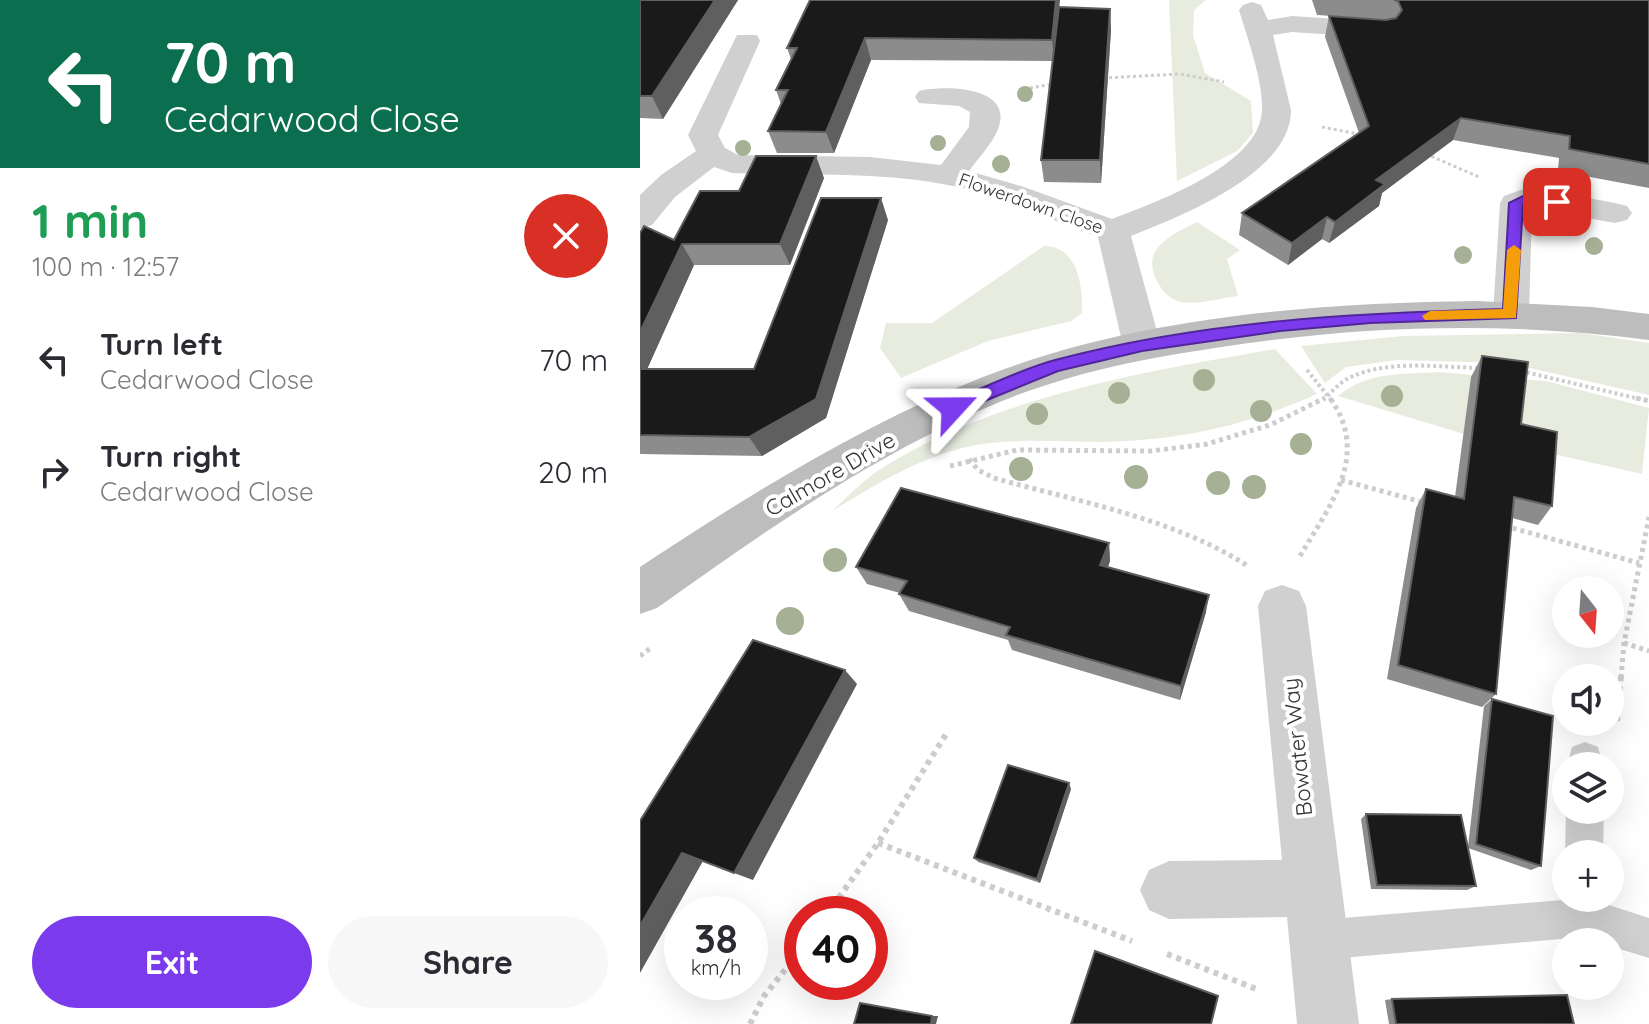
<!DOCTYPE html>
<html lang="en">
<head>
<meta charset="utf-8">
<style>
	:root { --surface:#fff; --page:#f7f7f7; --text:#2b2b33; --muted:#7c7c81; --accent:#7c3aed }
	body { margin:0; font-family:Quicksand,sans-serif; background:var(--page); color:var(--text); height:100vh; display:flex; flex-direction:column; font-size:30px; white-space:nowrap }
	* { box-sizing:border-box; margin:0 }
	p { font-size:26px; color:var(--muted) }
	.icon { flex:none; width:44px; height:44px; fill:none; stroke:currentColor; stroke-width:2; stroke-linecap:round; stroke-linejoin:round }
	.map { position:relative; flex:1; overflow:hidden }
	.panel { display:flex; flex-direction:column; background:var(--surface); width:640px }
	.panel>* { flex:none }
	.hud { background:#0b6e4f; color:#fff; overflow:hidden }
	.needle { width:52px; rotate:163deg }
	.buttons { position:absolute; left:912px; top:576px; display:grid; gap:16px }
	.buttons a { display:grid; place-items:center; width:72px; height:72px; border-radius:50%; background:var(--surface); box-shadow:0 8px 32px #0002; font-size:40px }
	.speed { position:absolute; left:24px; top:896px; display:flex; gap:16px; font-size:40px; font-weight:700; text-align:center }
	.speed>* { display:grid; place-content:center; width:104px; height:104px; border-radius:50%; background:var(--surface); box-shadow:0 8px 32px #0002; line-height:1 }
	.speed small { font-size:20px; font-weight:400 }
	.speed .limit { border:12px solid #d22; background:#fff; color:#111 }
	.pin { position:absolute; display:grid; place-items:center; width:68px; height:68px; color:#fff; margin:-34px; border-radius:16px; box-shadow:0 4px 12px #0006 }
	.me { position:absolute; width:88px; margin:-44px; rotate:66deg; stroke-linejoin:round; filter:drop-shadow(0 0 6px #0008) }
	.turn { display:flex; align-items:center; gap:28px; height:168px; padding:0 32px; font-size:36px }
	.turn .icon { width:104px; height:104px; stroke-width:2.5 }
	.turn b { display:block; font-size:56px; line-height:68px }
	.round { display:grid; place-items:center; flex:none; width:84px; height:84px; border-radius:42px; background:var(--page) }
	.head { display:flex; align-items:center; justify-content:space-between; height:136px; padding:0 32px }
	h1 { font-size:48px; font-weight:700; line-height:60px; color:#1e9e55 }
	.primary-button { display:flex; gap:16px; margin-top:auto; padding:16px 32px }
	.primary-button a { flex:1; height:92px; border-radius:48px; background:var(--accent); color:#fff; font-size:32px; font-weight:700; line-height:92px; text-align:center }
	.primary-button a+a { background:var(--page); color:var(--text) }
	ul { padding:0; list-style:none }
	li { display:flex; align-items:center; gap:24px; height:112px; padding:0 32px }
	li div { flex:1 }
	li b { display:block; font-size:30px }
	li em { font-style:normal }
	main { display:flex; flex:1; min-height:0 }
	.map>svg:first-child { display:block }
	.green { fill:#e7ecdf }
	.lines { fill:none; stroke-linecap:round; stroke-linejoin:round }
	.path-far3 { stroke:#cdcdcd; stroke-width:3; stroke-dasharray:3 3; stroke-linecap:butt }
	.path-far2 { stroke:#cdcdcd; stroke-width:4; stroke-dasharray:3 3; stroke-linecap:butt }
	.path-far1 { stroke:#cdcdcd; stroke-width:5; stroke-dasharray:4 4; stroke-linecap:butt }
	.path { stroke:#cdcdcd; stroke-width:6; stroke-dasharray:5 5; stroke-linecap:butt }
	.lane { fill:#d0d0d0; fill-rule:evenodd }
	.street { fill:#d0d0d0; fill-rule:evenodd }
	.secondary { fill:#bdbdbd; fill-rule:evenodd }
	.tree { fill:#a5b095 }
	.wall { fill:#8c8c8c }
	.shaded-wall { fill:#5f5f5f }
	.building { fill:#1a1a1a; stroke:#5f5f5f; stroke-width:2 }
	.route { fill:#7c3aed; stroke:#51269a; stroke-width:2 }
	.slow { fill:#f59e0b }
	.labels { text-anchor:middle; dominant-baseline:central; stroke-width:8; stroke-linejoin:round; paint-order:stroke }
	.far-street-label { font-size:18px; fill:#333; stroke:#fff }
	.street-label { font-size:22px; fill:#333; stroke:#fff }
</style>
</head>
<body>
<main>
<section class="panel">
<div class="hud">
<div class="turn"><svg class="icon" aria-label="left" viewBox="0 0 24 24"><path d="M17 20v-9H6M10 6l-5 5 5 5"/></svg><div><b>70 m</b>Cedarwood Close</div></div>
</div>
<div class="head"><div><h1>1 min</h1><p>100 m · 12:57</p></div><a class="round" style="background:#d93025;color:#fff"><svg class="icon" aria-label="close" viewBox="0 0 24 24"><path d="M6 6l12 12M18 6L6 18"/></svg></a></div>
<ul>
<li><svg class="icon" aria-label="left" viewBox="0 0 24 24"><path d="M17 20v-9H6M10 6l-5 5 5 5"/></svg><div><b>Turn left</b><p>Cedarwood Close</p></div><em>70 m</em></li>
<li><svg class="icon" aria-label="right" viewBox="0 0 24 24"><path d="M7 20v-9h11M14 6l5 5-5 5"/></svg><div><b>Turn right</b><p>Cedarwood Close</p></div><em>20 m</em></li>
</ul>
<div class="primary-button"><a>Exit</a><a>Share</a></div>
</section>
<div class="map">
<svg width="1009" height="1024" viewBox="0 0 1009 1024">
	<rect width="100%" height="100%" fill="#fff"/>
	<g class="green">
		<path d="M529,0H566L554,10L553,35L565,73L611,101L613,133L597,151L537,181Z"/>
		<path d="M557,222L600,250L587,259L598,296C581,298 558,305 541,302C523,299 505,269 515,252C523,238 543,229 557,222Z"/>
		<path d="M404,246C438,246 443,286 442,313L431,321L348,341L261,378L240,348L246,323H292Z"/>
		<path d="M941,333L1009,343V395L867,363L757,360L706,367L685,383L661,346L763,336Z"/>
		<path d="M635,349L677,394C605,426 542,440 464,442C413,442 361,436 312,451C268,464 231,488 192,511C205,499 219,485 233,474C346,398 503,372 635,349Z"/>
		<path d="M798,372L906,381L1009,408L1002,474L824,434L698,396C727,371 762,375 798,372Z"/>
	</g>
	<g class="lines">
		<g class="path-far3">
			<path d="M463,78L540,74L584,82"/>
			<path d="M384,89L414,84"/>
			<path d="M682,127L723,135"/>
			<path d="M786,154L839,177"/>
		</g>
		<g class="path-far2">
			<path d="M667,370L691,400"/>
			<path d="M881,371L1004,400"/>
			<path d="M683,400C691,393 698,384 707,379C745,359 798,367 839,368"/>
		</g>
		<g class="path-far1">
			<path d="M996,398L1009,401"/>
			<path d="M329,459L338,470L354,478C439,502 533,518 608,566"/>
			<path d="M310,466L377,450L511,451L567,444L630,425L685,398"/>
			<path d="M701,480L782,502"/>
			<path d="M865,526L999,563"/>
			<path d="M660,556C690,505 731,455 690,398"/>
			<path d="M984,643L1009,651"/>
			<path d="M0,656L12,647"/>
			<path d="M981,678L984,643L1009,517"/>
		</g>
		<g class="path">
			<path d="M977,721L981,676"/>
			<path d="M238,843L492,941"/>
			<path d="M187,914L238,843L308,731"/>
			<path d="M527,954L619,990"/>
			<path d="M110,1024L124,996L162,949"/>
		</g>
		<g class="lane">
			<path d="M945,742L958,747L963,766H927L932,747Z"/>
			<path d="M926,810H964L963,854H926V857L925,854Z"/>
			<path d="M947,898L1009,918V958L970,946V942L944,937L678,960L664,954L658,940L664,926L678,920Z"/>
		</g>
		<g class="street">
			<path d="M612,2L621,5L628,20L652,16L741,22L750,24L754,30L750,36L741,38L652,32L633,35L651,110C651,174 541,216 491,236L521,346L515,356L502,360L489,356L483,346L458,237C410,220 363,196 313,186C240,171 166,176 92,173L74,167L35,197L12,225L0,229V195L21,175L56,151L48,135L94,41L97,35H117L120,41L78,135L85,148L98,155L230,157L301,165L329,127L330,112L319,106L279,103L275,97L279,91C304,85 375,86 358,129C353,143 338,158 329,171L384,187L472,219C514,203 611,168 621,118C627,91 607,37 599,10L603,5Z"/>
			<path d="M889,187L975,203L987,206L992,213L987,220L975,223L892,208L889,314L884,323L871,327L858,323L853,314L860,203L864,196Z"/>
			<path d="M642,585L659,591L666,606L719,1024H657L647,917L529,919L509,910L500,890L509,870L529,861L642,860L618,606L625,591Z"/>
		</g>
		<path class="secondary" d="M837,301L952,307L1009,314V340C864,321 720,325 575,348C506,358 441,371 375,396C246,446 129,528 17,608L0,614V567C109,495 221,425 343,377C496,317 674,303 837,301Z"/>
	</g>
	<g class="tree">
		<circle cx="385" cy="94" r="8"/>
		<circle cx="298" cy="143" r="8"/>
		<circle cx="103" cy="148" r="8"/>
		<circle cx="361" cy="164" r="9"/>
		<circle cx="954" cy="246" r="9"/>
		<circle cx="823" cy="255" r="9"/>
		<circle cx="564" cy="380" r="11"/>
		<circle cx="479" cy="393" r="11"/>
		<circle cx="752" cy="396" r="11"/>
		<circle cx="621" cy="411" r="11"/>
		<circle cx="397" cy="414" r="11"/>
		<circle cx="661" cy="444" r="11"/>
		<circle cx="381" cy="469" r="12"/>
		<circle cx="496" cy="477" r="12"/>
		<circle cx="578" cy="483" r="12"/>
		<circle cx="614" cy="487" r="12"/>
		<circle cx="195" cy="560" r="12"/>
		<circle cx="150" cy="621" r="14"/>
	</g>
	<g class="wall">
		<path d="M0,0H98L23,119L0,118Z"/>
		<path d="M672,0H1009V188L918,171L919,158L813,140L742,193L739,206L689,243L682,239L648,265L599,235L602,213L719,133L685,37L689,16L743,19L677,15Z"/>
		<path d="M420,7L470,9L471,30L461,183L404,182L401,160L413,61L231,60L194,153H137L128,131L141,104L136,90L151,59L147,48Z"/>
		<path d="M184,178L150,265H54L7,369H114L248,220L186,418L122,456L0,454V233L34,240Z"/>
		<path d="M842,356L881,424L912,506L898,525L872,518L856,694L842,707L747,679L776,508L786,489L815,497L831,377Z"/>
		<path d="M469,543L470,561L468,567L566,612L540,700L372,650L368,640L269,611L259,594L260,593L227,584L216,567Z"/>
		<path d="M852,699L901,866L891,870L828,848L836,886L827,890L731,889L721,819L726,814L828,847L844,706Z"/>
		<path d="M431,789L400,883L338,862L334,858Z"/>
		<path d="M752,999L934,1024H749L745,1000Z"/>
	</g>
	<g class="shaded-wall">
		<path d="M75,0H98L23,119L12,96Z"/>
		<path d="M416,0H420L414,61L412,40Z"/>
		<path d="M470,9L471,30L461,183L460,160Z"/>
		<path d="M225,38L231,60L194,153L186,132Z"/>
		<path d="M821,118L813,140L742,193L739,206L689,243L695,222L736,180Z"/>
		<path d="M176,156L184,178L150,265L140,244Z"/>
		<path d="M241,198L248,220L186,418L122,456L109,437Z"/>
		<path d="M687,217L682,239L648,265L652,243Z"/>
		<path d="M42,244L54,265L0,385V332Z"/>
		<path d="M469,543L470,561L462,582L460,565Z"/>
		<path d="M569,595L566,612L540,700L541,686Z"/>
		<path d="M205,670L217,684L113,880L94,873Z"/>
		<path d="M429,783L431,789L400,883L397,879Z"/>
		<path d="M42,853L63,861L0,973V926Z"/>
		<path d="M292,1016H298L296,1024H291Z"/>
	</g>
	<g class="building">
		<path d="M0,0H75L12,96H0Z"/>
		<path d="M170,0H416L412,40L225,38L186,132L128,131L148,90H136L157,48H147Z"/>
		<path d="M754,0H1009V164L929,149L930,136L821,118L736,180L745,184L695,222L687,217L652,243L602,213L729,126L689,16L746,20L756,18L762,10L758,1Z"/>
		<path d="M419,7L470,9L460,160H401Z"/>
		<path d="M116,156H176L140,244H42L0,332V233L4,226L34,240L60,191H99Z"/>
		<path d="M181,198H241L176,399L109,437L0,435V369H114Z"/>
		<path d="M842,356L888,362L881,424L917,432L912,506L874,497L856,694L758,665L786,489L824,499Z"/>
		<path d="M261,488L469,543L460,565L569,595L541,686L366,635L370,627L259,594L267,581L216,567Z"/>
		<path d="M113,640L205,670L94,873L42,853L0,926V821Z"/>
		<path d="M852,699L913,716L901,866L836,844Z"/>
		<path d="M368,765L429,783L397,879L334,858Z"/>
		<path d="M726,814L821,815L836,886L737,885Z"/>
		<path d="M455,951L578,996L571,1024H431Z"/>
		<path d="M927,995L934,1024H756L752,999Z"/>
		<path d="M220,1003L292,1016L291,1024H214Z"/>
	</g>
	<path class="route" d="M889,193L924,202L917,206L890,201L883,205L876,318L730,323L640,331L502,351L418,371L313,414L305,408L307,403C342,389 378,370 415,360C562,321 712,313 863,309L869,203Z"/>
	<path class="slow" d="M874,245L881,250L876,318L785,320L782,316L790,311L863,309L867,250Z"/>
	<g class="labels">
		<g class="far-street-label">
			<text transform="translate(391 203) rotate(19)">Flowerdown Close</text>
		</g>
		<g class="street-label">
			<text transform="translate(190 474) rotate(-30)">Calmore Drive</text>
			<text transform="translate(657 747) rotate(-96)">Bowater Way</text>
		</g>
	</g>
</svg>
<div class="buttons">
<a><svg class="needle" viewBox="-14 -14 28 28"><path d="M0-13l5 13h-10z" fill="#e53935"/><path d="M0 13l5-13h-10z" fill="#7c7c81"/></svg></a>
<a><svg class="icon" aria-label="sound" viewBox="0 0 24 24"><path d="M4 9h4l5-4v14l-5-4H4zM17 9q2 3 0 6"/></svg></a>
<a><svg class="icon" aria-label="layers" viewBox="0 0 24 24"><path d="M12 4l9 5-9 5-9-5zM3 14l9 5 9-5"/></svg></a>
<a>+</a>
<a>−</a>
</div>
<div class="speed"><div>38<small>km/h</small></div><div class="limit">40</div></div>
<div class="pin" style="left:917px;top:202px;background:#d93025"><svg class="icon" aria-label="arrive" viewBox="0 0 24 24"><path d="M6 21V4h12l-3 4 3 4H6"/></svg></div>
<svg class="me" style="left:313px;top:408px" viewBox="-20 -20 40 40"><path d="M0-17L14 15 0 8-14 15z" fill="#7c3aed" stroke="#fff" stroke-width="4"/></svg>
</div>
</main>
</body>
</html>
